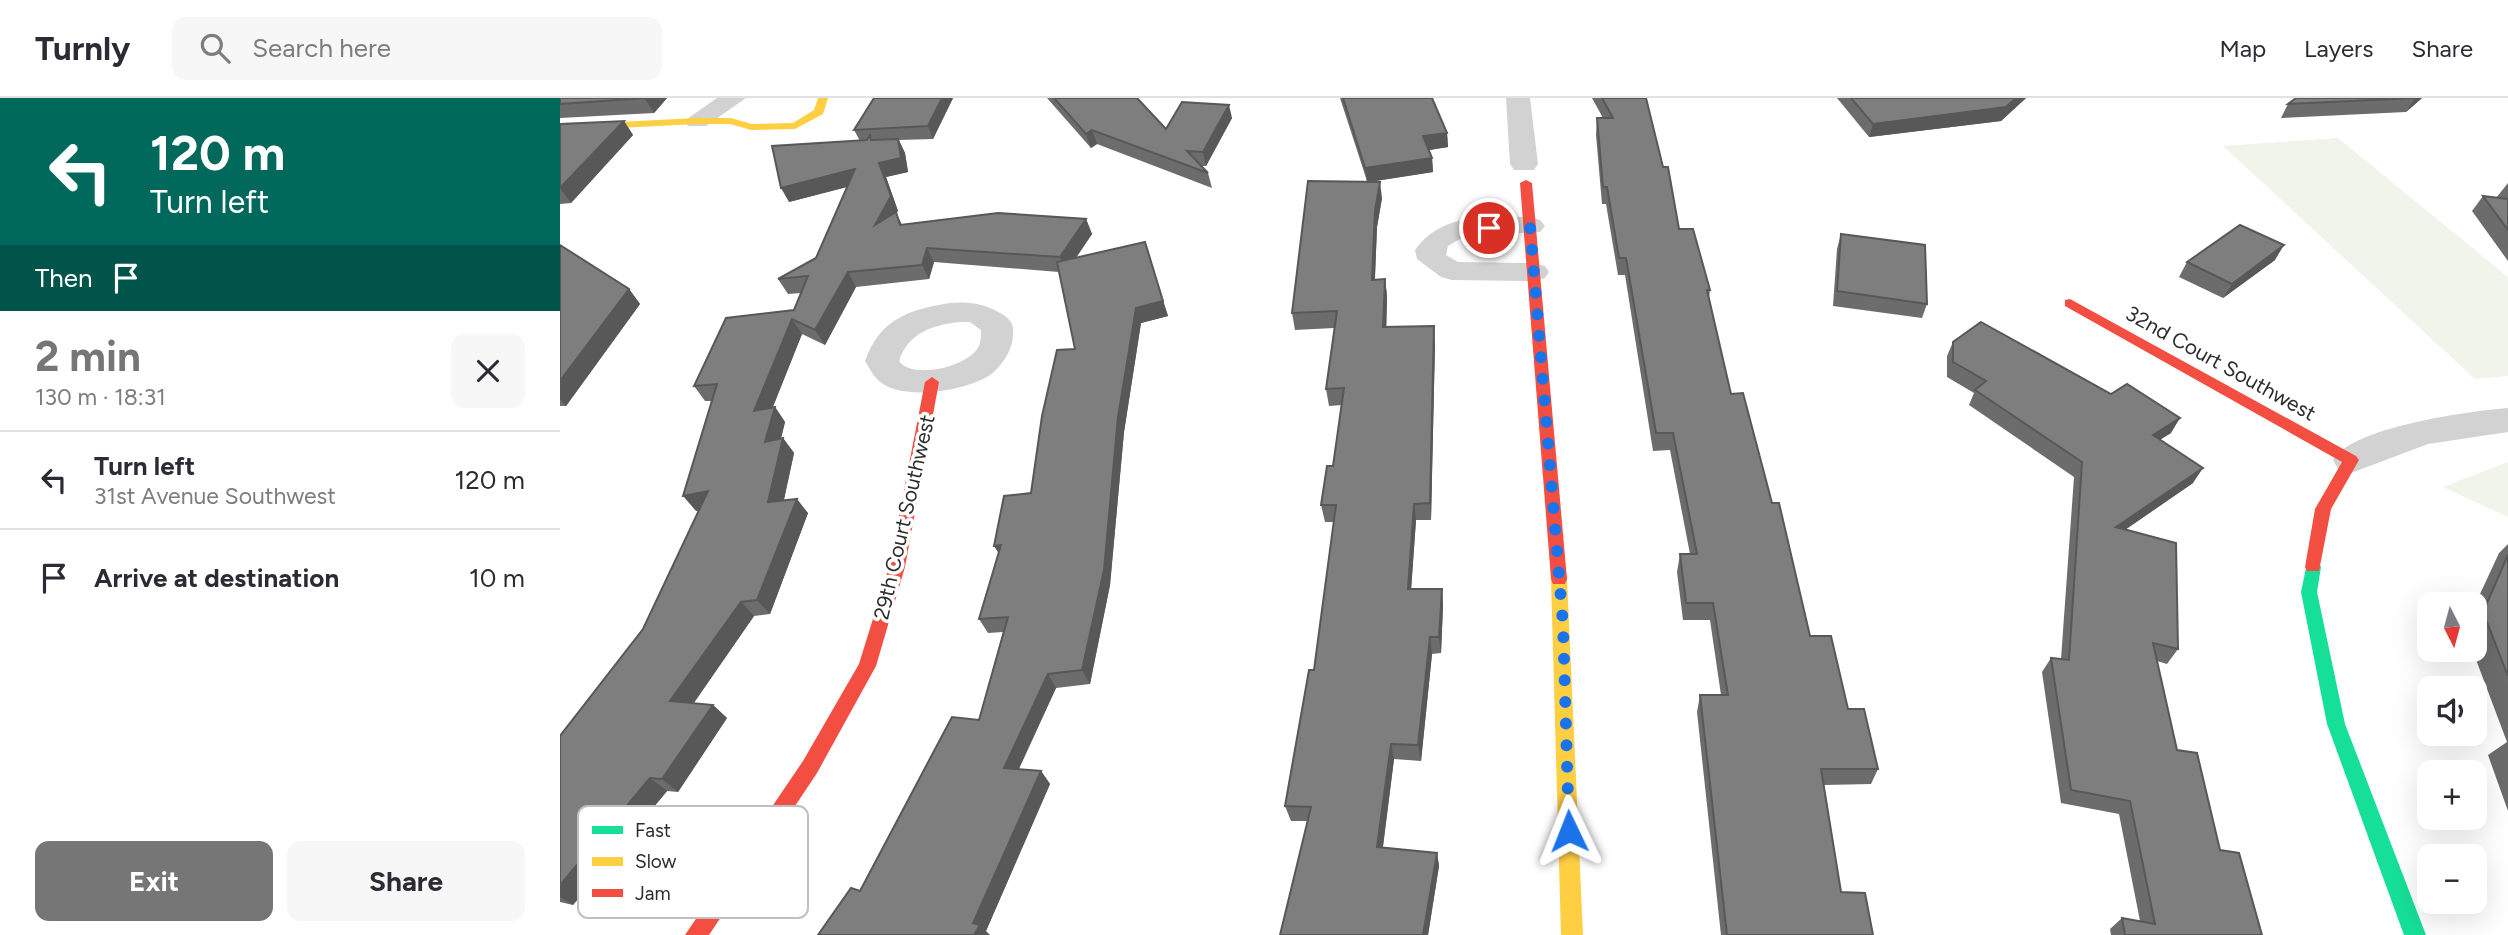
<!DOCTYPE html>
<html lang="en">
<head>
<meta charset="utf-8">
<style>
	:root { --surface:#fff; --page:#f7f7f7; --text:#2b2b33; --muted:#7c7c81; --line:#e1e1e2; --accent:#767676 }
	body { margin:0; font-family:Figtree,sans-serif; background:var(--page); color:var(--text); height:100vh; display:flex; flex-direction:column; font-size:26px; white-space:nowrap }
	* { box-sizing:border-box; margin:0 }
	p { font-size:23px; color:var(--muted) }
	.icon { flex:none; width:38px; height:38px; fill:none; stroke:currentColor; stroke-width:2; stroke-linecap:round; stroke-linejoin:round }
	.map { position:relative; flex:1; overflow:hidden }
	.sheet { display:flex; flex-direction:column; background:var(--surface); width:560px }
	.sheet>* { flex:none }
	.hud { background:#00695c; color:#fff; overflow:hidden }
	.needle { width:46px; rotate:174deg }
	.controls { position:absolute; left:1857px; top:494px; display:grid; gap:14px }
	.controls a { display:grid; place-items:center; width:70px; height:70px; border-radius:14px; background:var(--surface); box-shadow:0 7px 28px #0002; font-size:35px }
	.pin { position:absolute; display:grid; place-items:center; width:60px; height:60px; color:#fff; margin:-30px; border:4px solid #fff; border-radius:50%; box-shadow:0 2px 7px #0007 }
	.me { position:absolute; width:77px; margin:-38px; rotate:358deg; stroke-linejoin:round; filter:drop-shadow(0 0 5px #0008) }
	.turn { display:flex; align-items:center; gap:24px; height:147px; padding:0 35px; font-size:32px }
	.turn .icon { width:91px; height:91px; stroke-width:2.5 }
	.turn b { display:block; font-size:49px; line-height:60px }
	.then { display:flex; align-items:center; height:66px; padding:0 35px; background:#0003; gap:14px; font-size:26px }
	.round { display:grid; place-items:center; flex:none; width:74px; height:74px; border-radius:14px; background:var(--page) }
	.summary { display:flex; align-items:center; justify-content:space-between; height:119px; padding:0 35px }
	h1 { font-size:42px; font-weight:700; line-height:52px; color:var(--accent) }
	.primary-button { display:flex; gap:14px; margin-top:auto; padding:14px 35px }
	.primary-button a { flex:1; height:80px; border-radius:14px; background:var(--accent); color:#fff; font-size:28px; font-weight:700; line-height:80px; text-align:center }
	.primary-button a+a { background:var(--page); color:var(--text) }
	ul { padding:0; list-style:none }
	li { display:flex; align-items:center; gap:21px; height:98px; padding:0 35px; border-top:2px solid var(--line) }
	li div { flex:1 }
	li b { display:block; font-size:26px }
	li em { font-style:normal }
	header { display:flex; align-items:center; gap:42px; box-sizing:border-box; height:98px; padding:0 35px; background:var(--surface); border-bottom:2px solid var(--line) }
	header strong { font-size:33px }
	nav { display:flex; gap:38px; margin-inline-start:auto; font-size:24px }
	.search { width:490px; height:63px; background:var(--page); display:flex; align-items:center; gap:18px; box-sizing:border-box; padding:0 24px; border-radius:14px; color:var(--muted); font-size:26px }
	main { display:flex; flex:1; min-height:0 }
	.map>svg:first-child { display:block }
	.green { fill:#f0f4eb }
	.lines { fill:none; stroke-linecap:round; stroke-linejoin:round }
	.street { fill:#d2d2d2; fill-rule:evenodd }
	.fast { fill:#16e098; fill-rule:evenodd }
	.slow { fill:#ffcf43; fill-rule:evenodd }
	.jam { fill:#f24e42; fill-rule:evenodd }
	.wall { fill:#6c6c6c }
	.shaded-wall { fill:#585858 }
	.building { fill:#7e7e7e; stroke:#585858; stroke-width:2 }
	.route { stroke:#1a73e8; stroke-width:12; stroke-dasharray:0 21.6 }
	.labels { text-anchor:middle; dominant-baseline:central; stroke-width:7; stroke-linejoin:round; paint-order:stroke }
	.street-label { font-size:21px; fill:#2d2d2d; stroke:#fff }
	.key { fill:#fff; stroke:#c0c0c0; stroke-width:2 }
	.key-label { font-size:19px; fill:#2d2d2d }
</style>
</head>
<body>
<header>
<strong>Turnly</strong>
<div class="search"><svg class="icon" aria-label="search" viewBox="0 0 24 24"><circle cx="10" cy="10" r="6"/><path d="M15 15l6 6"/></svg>Search here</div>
<nav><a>Map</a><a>Layers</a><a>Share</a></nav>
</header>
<main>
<section class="sheet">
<div class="hud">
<div class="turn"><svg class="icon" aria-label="left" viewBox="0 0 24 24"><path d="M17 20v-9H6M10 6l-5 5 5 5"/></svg><div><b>120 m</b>Turn left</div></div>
<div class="then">Then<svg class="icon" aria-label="arrive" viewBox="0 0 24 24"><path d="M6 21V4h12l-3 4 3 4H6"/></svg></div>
</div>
<div class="summary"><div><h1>2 min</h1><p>130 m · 18:31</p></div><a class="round"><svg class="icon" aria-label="close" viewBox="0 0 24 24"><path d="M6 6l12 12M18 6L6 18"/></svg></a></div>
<ul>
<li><svg class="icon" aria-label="left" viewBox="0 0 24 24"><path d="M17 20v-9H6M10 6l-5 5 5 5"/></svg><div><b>Turn left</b><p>31st Avenue Southwest</p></div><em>120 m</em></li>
<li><svg class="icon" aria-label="arrive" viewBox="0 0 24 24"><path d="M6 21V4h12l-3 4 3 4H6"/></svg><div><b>Arrive at destination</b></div><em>10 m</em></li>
</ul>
<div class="primary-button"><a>Exit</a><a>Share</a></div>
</section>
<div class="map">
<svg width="1948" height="837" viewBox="0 0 1948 837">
	<rect width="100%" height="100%" fill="#fff"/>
	<g class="green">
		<path d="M1778,40L1948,179V278L1915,281L1663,48Z"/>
		<path d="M1948,364V419L1883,389Z"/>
	</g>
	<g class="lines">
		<g class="street">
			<path d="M157,0H186L146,28H128L124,23Z"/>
			<path d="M946,0H970L978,66L974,72H954L950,66Z"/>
			<path d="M970,119L980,122L985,128L980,134L914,137L898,142L888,148L886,157L898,164L974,165L985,168L989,174L985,180L974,183L892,182L881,179L857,161L855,152C882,114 928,119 970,119Z"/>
			<path d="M390,205C410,203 425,206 442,216C451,222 454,226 453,237C452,252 445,263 434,274C412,293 338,305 317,281C312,276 309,269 305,263C320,221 348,212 390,205ZM400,224H410L421,232C421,237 421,244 419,248C409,269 352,282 339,263C348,235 372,227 400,224Z"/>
			<path d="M1948,310V334L1868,346L1791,375L1778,371L1773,362C1792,329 1910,313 1948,310Z"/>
		</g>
		<path class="fast" d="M1753,463L1759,465L1761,469L1757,494L1785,626L1866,837H1844L1767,626L1741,494L1747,465Z"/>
		<g class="slow">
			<path d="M258,0H268L263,16L235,31L191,32L170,26H137L0,33V27L137,20H171L192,26L233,25L254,12Z"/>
			<path d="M999,475L1005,476L1007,481L1023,837H1001L991,481L993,476Z"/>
		</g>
		<g class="jam">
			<path d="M966,82L972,85L1007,481L1005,486H993L991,481L960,85Z"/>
			<path d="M1510,201L1796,358L1799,362L1771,411L1759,473H1747L1745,469L1755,411L1782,364L1505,208V202Z"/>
			<path d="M372,279L379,284L345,469L316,568L257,675L149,837H125L243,663L299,566L329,469L365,284Z"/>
		</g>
	</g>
	<g class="wall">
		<path d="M0,0H107L94,15L0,20Z"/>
		<path d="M393,0L373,41L339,42L345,55L348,74L326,79L338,113L336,115L342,127L526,121L532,136L516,160L585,144L608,218L581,225L564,334L550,487L530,586L496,590L459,671L481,673L490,686L426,833L300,793L419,622L443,534L428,535L419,521L471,395L515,251L499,174L374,164L369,181L296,189L265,247L242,236L213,309H215L225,324L221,341L223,340L234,355L224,402L248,415L210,516L194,518L134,605L153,607L167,620L118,694L107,693L13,807L0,804V638L83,531L139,412L136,413L151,303H145L134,288L234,212L241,195L228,196L218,181L256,160L287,89L229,104L300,43L294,32Z"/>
		<path d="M487,0H577L606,31L672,20L646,68H641L648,75L652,90L537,46L531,50Z"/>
		<path d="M780,0H872L887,35L888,49L868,52L872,60L873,74L810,84L822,100L817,129L815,182L825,181L827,198L826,229L875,245L871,422H856L851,491H882L883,508L881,555L872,556L861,663L834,661L823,749L877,755L879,768L868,837H720L748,723H731L725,708L754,572L774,424H765L761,407L773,368L782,307L769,308L766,291L774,230L735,232L732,215L807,83Z"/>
		<path d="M1032,0H1086L1119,131L1150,192L1149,199L1171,296L1212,405L1250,538L1318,671L1311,686L1264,687L1281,794L1313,837H1161L1137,614L1140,597H1161L1150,522H1123L1117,474L1120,456H1130L1110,352L1093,353L1065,177H1058L1046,106H1042L1036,37L1037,20H1043Z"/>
		<path d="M1277,0H1466L1441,23L1309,39Z"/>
		<path d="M1862,0L1846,14L1721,20L1728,6Z"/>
		<path d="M64,23L73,37L11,105L0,106V26Z"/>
		<path d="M1948,85V163L1912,113L1923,98L1936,100Z"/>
		<path d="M1281,136L1367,206L1362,220L1273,208L1277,151Z"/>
		<path d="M0,147L69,191L80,206L6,308H0Z"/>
		<path d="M1715,162L1663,200L1619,179L1627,164Z"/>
		<path d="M1393,244L1611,335L1600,341L1633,385L1565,432L1618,551L1607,566L1597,563L1617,652L1660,752L1702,837H1551L1550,831L1562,820L1580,823L1559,716L1501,705L1482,574L1491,560L1501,561L1514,379L1409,307L1414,295L1387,279V258Z"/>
		<path d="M1948,446V713L1928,657L1947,644L1912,551H1914V509L1939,455Z"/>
	</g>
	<g class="shaded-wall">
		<path d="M86,0H107L94,15L85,1Z"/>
		<path d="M382,0H393L373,41L368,28Z"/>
		<path d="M1456,0H1466L1441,23L1309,39L1313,26Z"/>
		<path d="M1855,0H1862L1846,14Z"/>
		<path d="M669,7L672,20L646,68L643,54Z"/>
		<path d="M64,23L73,37L11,105L0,90Z"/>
		<path d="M532,32L537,46L531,50L526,36Z"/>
		<path d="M887,35L888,49L864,53L863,38Z"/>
		<path d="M338,41L345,55L348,74L326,79L338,113L336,115L343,129L315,127L319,65Z"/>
		<path d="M872,60L873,74L807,84L805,70Z"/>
		<path d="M295,71L302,85L229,104L221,90Z"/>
		<path d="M820,84L822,100L817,129L814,198L812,182L815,112Z"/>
		<path d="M526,121L532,136L506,174L500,159Z"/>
		<path d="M1724,147L1715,162L1663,200L1672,186Z"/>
		<path d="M367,150L374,164L369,181L362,167Z"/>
		<path d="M288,174L296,189L265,247L255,232Z"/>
		<path d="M825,181L827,198L826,246L823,229Z"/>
		<path d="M69,191L80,206L6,308L0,301V283Z"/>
		<path d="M603,203L608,218L581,225L564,334L550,487L530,586L522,572L558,319L576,210Z"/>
		<path d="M232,221L242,236L205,328L194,313Z"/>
		<path d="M874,228L875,245L871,422L870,405Z"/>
		<path d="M215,309L225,324L216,359L205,344Z"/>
		<path d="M1620,320L1611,335L1584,352L1593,337Z"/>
		<path d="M223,340L234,355L220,419L208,404Z"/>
		<path d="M1643,370L1633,385L1547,444L1556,429Z"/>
		<path d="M148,393L161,408L136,413L123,398Z"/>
		<path d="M237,401L248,415L210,516L197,502Z"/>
		<path d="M854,406L856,422L850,508L848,491Z"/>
		<path d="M441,447L443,462L434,448Z"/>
		<path d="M882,491L883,508L881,555L879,539Z"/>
		<path d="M181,504L194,518L125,617L110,603Z"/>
		<path d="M870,539L872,556L861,663L858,647Z"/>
		<path d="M488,576L496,590L453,683L444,670Z"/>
		<path d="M153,607L167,620L118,694L102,681Z"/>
		<path d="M831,646L834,661L821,763L817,749Z"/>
		<path d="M481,673L490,686L426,833L430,837H414L413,825Z"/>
		<path d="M90,680L107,693L13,807L0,799V787Z"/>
		<path d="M877,755L879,768L868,837H863Z"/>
	</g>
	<g class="building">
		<path d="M0,0H86L0,6Z"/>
		<path d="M314,0H382L368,28L294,32Z"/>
		<path d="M494,0H577L606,31L622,4L669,7L643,54L627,53L648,75L532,32L526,36Z"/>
		<path d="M783,0H872L887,35L863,38L872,60L805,70Z"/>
		<path d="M1042,0H1086L1103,69H1108L1119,131H1133L1150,192H1147L1171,296L1183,295L1212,405H1219L1250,538H1271L1288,611H1304L1318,671H1261L1281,794L1305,795L1313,837H1167L1140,597H1168L1153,505H1126L1120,456H1137L1113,335H1096L1066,160H1059L1047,89H1043L1037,20H1053Z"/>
		<path d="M1291,0H1456L1446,9L1313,26Z"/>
		<path d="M1736,0H1855L1728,6Z"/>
		<path d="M64,23L0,90V26Z"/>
		<path d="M310,37L311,42L338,41L341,60L319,65L331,98L315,127L336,114L340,127L438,115L526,121L500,159L367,150L362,167L288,174L255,232L232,221L194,313L215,309L205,344L223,340L208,404L237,401L197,502L181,504L110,603L153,607L102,681L90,680L0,787V638L83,531L148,393L123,398L157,286L134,288L166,220L234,212L248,178L218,181L256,160L295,71L221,90L212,48L307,42Z"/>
		<path d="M748,83L820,84L815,112L812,182L825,181L823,229L874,228L870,405L854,406L848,491H882L879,539H870L858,647L831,646L817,749L877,755L863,837H720L751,709L725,708L749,572H754L776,407H761L767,368H773L784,290L766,291L777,213L732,215Z"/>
		<path d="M1923,98L1948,101V132Z"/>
		<path d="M1680,127L1724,147L1672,186L1627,164Z"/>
		<path d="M1281,136L1365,147L1367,206L1277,193Z"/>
		<path d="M585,144L603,203L576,210L558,319L544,472L522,572L488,576L444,670L481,673L413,825L420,827L414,837H258L291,790L300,793L392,619L419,622L448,519L419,521L441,447L434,448L444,398L471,395L482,318L497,252L515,251L497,164Z"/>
		<path d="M0,147L69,191L0,283Z"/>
		<path d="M1421,224L1551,296L1567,286L1620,320L1593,337L1643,370L1556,429L1616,445L1618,551L1593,545L1617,652L1637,655L1660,752L1679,755L1702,837H1565L1562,820L1595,826L1570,703L1511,692L1491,560L1509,562L1522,364L1415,292L1426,283L1393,264V244Z"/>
		<path d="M1948,457V578L1923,514Z"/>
	</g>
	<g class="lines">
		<path class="route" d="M929,130L970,128L1003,526L1009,733"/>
	</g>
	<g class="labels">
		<g class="street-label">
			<text transform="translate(1661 265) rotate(29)">32nd Court Southwest</text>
			<text transform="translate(344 419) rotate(-77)">29th Court Southwest</text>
		</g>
	</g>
	<rect x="18" y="708" width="230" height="112" rx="10" class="key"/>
	<rect x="32" y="728" width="31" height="8" fill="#16e098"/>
	<rect x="32" y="759" width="31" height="9" fill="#ffcf43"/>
	<rect x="32" y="791" width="31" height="8" fill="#f24e42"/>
	<g class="key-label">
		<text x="75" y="739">Fast</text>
		<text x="75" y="770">Slow</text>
		<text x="75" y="802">Jam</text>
	</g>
</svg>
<div class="controls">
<a><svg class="needle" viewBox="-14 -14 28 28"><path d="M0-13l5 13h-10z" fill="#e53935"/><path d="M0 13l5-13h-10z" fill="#7c7c81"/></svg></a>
<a><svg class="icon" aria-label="sound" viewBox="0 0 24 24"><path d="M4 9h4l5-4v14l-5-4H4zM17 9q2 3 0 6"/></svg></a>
<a>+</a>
<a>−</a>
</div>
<div class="pin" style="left:929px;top:130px;background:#d93025"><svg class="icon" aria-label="arrive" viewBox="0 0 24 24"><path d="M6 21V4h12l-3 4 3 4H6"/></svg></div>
<svg class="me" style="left:1009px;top:733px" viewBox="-20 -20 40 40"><path d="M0-17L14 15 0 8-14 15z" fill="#1a73e8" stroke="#fff" stroke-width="4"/></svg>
</div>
</main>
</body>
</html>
